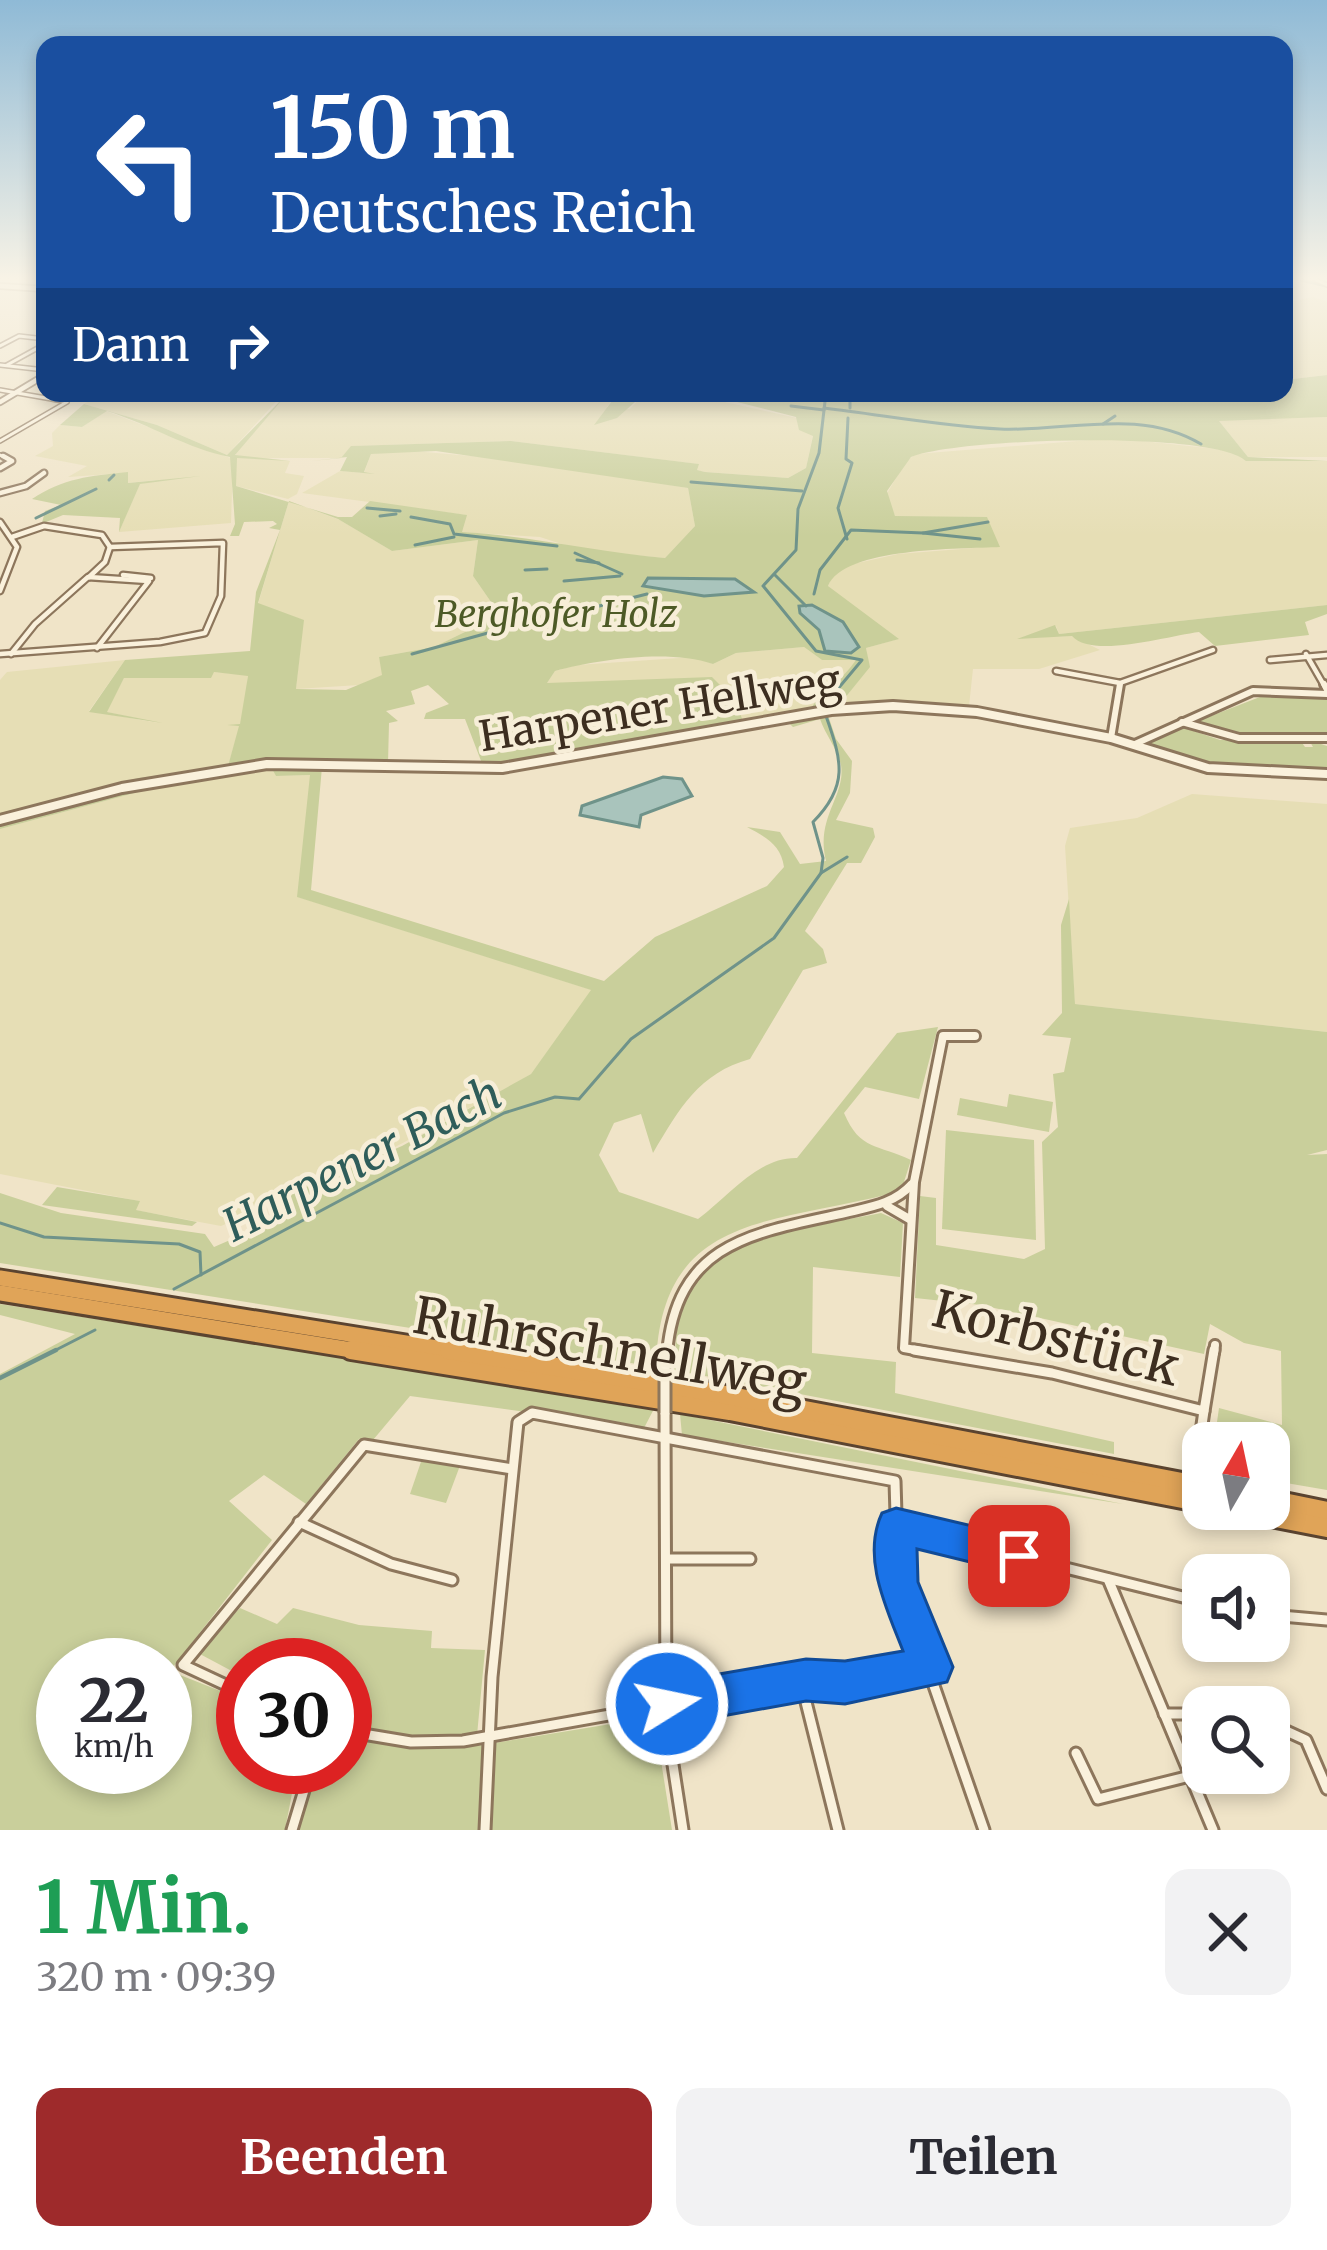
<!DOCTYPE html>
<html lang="de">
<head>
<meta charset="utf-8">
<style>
	:root { --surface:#fff; --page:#f2f2f3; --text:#2b2b33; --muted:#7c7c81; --accent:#9e2a2b }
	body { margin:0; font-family:Merriweather,serif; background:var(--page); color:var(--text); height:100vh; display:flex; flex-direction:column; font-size:45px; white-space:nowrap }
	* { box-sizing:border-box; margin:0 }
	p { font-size:39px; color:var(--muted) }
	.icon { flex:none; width:66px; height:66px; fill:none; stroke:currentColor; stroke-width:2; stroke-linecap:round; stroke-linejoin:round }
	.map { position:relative; height:1830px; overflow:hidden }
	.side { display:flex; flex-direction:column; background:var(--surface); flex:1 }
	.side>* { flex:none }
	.banner { position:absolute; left:36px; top:36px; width:1257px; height:366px; border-radius:24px; box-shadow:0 6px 18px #0003; background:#1a4fa0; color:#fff; overflow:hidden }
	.needle { width:78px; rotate:9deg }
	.fabs { position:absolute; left:1182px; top:1422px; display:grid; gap:24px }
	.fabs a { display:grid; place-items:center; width:108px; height:108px; border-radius:24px; background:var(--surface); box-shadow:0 6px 18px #0003; font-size:60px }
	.speed { position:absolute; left:36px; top:1638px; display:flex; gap:24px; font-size:60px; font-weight:700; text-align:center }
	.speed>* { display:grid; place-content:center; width:156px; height:156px; border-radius:50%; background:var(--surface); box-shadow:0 6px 18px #0003; line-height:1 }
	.speed small { font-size:30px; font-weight:400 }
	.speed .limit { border:18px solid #d22; background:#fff; color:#111 }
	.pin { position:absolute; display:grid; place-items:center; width:102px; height:102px; color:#fff; margin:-51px; border-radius:24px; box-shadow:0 6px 18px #0006 }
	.me { position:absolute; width:132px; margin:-66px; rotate:80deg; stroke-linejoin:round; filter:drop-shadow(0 0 9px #0008) }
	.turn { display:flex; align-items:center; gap:42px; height:252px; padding:0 36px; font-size:54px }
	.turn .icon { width:156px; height:156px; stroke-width:2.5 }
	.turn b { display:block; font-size:84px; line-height:102px }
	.then { display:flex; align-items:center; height:114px; padding:0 36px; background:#0003; gap:24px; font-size:45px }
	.round { display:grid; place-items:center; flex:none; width:126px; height:126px; border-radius:24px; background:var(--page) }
	.summary { display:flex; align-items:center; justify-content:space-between; height:204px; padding:0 36px }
	h1 { font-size:72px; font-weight:700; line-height:90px; color:#1e9e55 }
	.action { display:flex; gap:24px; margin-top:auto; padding:24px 36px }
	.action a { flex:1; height:138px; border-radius:24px; background:var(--accent); color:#fff; font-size:48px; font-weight:700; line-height:138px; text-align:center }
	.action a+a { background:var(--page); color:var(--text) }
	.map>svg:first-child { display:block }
	.farmland { fill:#e6deb5 }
	.green { fill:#c9cf9b; fill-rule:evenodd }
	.water { fill:#a9c4bc; stroke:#6f938a; stroke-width:3 }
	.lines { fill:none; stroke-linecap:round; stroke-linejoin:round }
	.stream-far1 { stroke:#6f938a; stroke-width:3 }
	.stream { stroke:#6f938a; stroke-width:4.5 }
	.minor-far4-casing { stroke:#8d765c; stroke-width:6 }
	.minor-far3-casing { stroke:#8d765c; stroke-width:9 }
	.minor-far2-casing { stroke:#8d765c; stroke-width:12 }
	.minor-far1-casing { stroke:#8d765c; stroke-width:14 }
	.minor-casing { stroke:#8d765c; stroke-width:15 }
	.tertiary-far1-casing { stroke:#8d765c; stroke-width:8 }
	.tertiary-casing { stroke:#8d765c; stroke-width:14 }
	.motorway-far1-casing { stroke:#5b4430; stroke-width:21 }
	.motorway-casing { stroke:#5b4430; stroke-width:24 }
	.minor-far4 { stroke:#faf1dc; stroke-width:3 }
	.minor-far3 { stroke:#faf1dc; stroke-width:4.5 }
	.minor-far2 { stroke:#faf1dc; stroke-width:6 }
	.minor-far1 { stroke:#faf1dc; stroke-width:8 }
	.minor { stroke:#faf1dc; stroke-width:9 }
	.tertiary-far1 { stroke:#faf1dc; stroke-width:4.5 }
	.tertiary { stroke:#faf1dc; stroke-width:8 }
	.motorway-far1 { stroke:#e0a458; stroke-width:15 }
	.motorway { stroke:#e0a458; stroke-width:18 }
	.minor-bridge-casing { stroke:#8d765c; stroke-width:15; stroke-linecap:butt }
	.minor-bridge { stroke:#faf1dc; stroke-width:9 }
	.route { fill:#1a73e8; stroke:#114b97; stroke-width:3 }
	.labels { text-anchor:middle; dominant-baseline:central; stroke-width:9; stroke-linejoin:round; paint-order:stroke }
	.far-park-label { font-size:36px; font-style:italic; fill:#4d5a26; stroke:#f7eed8 }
	.street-label { font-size:42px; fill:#3d2e20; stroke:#f7eed8 }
	.water-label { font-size:45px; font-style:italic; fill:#2f5d5a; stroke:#f7eed8 }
	.near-street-label { font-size:51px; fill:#3d2e20; stroke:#f7eed8 }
</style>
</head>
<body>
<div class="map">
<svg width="1327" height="1830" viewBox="0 0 1327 1830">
	<rect width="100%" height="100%" fill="#f0e4c8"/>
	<g class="farmland">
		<path d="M1313,297L1327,302V375L1284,380V303Z"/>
		<path d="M101,393L215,402L230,393H284L227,455L157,425L84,404Z"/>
		<path d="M288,393H618L607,407L630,409L644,394L698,396L797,418L813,435L806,468L788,478L705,472L696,470L698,464L511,441L352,446L341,458H265L290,461L285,473L304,476L297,494L288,499L236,486V458L245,457L235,456L239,446Z"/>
		<path d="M106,411L233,459L231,523L119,532L139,484L158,480L127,483V473L68,477L87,466L35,456L53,446L52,433L60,425L82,427Z"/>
		<path d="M1327,417V457H1248L1218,420Z"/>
		<path d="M1115,438L1235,451L1247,461H1327V605L1059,634L1056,626L1021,638L1072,636L1100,650L1039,669H973L969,706L840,704L869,667L866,648L898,639L838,596L828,586L832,575L844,566L898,554L999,546L895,516L886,495L906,461L916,454Z"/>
		<path d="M401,450L520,460L688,488L695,526L665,558L580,550L540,537L461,532L466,515L302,493L340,471L364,473L371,454Z"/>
		<path d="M289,501L340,520L392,551L478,540L473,576L500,615L434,647L379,657L383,675L359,685L296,689L303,620L258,604Z"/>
		<path d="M804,647L822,660L857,659L839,685L821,694L809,710L744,724L546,684L555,671L577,665L694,657L713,664L736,653Z"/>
		<path d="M125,660L89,711L159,723L106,712L124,678L214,672L248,675L245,708L228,766L138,778L0,813V680L7,672Z"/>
		<path d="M272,769L276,776L311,775L298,897L592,990L578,1010L531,1074L511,1086L338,1177L221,1226L135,1210L139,1201L0,1174V829L142,791Z"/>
		<path d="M1192,794L1327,804V1032L1075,1004L1065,846L1070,828L1137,818Z"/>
	</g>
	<g class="green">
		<path d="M1327,375V417L1219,421L1248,457L1327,461H1246C1213,430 957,438 911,457L887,491L895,516L987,517L1000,547C961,549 844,547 828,586L899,639L866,648L870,667L840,704L809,710C824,690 842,681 856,660H822L804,647L736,653L713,664C670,649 599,659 555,671L547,683L712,677L735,700L744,724L483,766L465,719H424L426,713L449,704L428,685L411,691L415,704L386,711L398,721L389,723L388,763C257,749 126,783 0,818V813L138,778L228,766L239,726L227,725L240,724L248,676L214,672L211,678H124L107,712L163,723L89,712L125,660L250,651L256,592L280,530L269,528L277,524L273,521L244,522L239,536H230L235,524L230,457C188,449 149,424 107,411L82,427L60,425L84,404L157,425L227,455L288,393L235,455L290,461L237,458L236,486L338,517H352L370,501L467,515L462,532C531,536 596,552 665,558L695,526L688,488L436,451L371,454L364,472L375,474L340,471L347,457L311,461L341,458L351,446L511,441L699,464L697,470L705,472L788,478L806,468L813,436L799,430L796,417L737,402L644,394L617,418L594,425L618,393H933L1017,401L1284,393V380ZM289,501L338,519L392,551L478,540L473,576L500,615L434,647L379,657L382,675L346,690L296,689L304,620L258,603Z"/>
		<path d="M128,472V483L201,476L140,484L119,532L120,518L63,515L27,530L42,523L45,511L61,505L32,499C64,478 89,476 128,472Z"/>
		<path d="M1327,605V614L1305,622L1309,635L1215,646L1199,632C1167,636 1092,659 1072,636L1017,639L1055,625L1059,634Z"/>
		<path d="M1265,695L1327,697V735L1224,733L1193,723Z"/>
		<path d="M828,715L836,739L852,761L850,793L836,820L873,828L875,837L861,863H847L805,931L823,949L827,963L803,970L750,1059C699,1073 679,1109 653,1153L641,1114L614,1123L599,1155L619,1192L698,1219C729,1196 758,1157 797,1158L897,1033L938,1027L919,1099L865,1087L844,1113C860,1151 878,1144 911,1160L903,1185L889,1194C768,1225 660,1214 656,1367L0,1263V1193L61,1213L205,1234L214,1247L278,1219L269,1203L402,1146L531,1074L591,990L297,897L310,775L276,776L272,769L142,791L0,829V823C89,800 178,776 270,768C344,761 417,775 491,771C552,768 613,752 673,742L498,775L322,767L311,890L604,981L655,937L767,886L784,867C781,845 766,837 747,827L780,832L800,864L826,861C815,817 846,796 841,765C838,750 825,734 820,719L793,727L788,722Z"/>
		<path d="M1182,727L1220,740H1300L1305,747H1313L1309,740L1327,746V770L1209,764L1147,744Z"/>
		<path d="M1069,899L1075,1004L1327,1032V1150L1307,1155L1327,1154V1490L1269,1480V1443H1214L1219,1408L1282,1425L1281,1351L1244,1343L1210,1324L1204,1354L981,1305L915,1298L920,1196L936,1198V1245L1024,1259L1045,1249L1042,1142L1058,1127L1053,1074L1064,1072L1071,1038L1042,1035L1062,1013L1061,925Z"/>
		<path d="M1009,1094L1053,1102L1049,1132L957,1115L960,1098L1007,1107Z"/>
		<path d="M946,1130L1034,1140L1036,1240L942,1229Z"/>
		<path d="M57,1187L140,1201L136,1210L197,1222L192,1226L42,1205Z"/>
		<path d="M881,1213L903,1223L900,1277L813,1267L812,1353L896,1362L895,1393L1114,1442V1454L674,1370C676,1345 675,1317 685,1294C715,1230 822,1226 881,1213Z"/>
		<path d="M0,1304L655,1407L644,1428L410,1396L373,1440L359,1439L306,1504L264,1475L229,1501L272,1540L170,1671L243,1700V1767H297L285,1830H0V1374L75,1334L0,1315ZM63,1665H165V1767H63Z"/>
		<path d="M680,1414L1123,1504L682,1435Z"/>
		<path d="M423,1456L461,1463L446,1503L410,1494Z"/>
		<path d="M240,1608L277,1624L293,1608L359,1625L432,1631L431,1648L485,1650L476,1746L654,1717L672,1830H299L318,1767H345V1665H243V1677L198,1653Z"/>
	</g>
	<g class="water">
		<path d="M648,578L735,579L754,592L704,596L643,586Z"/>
		<path d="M812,605L843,622L859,647L851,653L825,651L819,630L800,613L799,606Z"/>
		<path d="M663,777L682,779L692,796L641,815L639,827L580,815L582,806Z"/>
	</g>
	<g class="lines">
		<g class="stream-far1">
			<path d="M1301,280L1322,285"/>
			<path d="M850,393V408"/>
			<path d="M791,406L824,410"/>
			<path d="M824,408C883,415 941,426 1000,429C1068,432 1139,407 1201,444"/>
			<path d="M1103,424L1115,416"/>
			<path d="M109,480L114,475"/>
			<path d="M691,482L802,491"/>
			<path d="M367,508L400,511"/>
			<path d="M380,516L396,514"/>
			<path d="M411,517L450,524L454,534L557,546"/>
			<path d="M36,518L96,489"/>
			<path d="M923,533L980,539"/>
			<path d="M847,539L838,508L852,463L846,459L848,418"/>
			<path d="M415,545L454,537"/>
			<path d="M575,553L622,574"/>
			<path d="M577,560L599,563"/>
			<path d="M525,570L547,569"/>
			<path d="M775,575L806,606"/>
			<path d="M564,581L620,576"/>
			<path d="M763,586L796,550L798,509L819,453L826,393"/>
			<path d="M764,587L816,651L862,660L821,709"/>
			<path d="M814,594L820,570L851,530L923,533L988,522"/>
			<path d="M520,626L647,594"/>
			<path d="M501,630L513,627"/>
			<path d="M412,654L495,631"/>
			<path d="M821,873L847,857"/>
			<path d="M0,1223L44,1237L179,1244L200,1252L201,1275"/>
			<path d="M174,1289L504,1113L555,1097L579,1099L631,1039L774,938L821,873L823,858L813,822C849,786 842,761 826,716"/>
			<path d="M50,1353L95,1330"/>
		</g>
		<path class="stream" d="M0,1378L56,1350"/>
		<g class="minor-far4-casing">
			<g id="minor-far4">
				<path d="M1316,280L1327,285"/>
				<path d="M0,346L19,336L45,339"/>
				<path d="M0,365L45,370"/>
				<path d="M7,365L45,344"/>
				<path d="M0,390L63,401"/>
				<path d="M0,441L67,402"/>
				<path d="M0,455L9,459"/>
			</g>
		</g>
		<g class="minor-far3-casing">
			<g id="minor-far3">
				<path d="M0,468L12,461L3,456"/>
				<path d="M0,493L26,486L44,473"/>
				<path d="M0,522L17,547L0,591"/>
				<path d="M12,537L44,526L102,535L110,547"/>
				<path d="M123,575L151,578"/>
				<path d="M89,577L105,562L110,547"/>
				<path d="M0,654L160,642L205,633L221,596L223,543L110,547"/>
				<path d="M11,654L35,624L88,577L149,581L97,648"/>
				<path d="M1306,654L1325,687"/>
				<path d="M1270,660L1327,655"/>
				<path d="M1056,671L1120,683L1213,650"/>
			</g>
		</g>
		<g class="minor-far2-casing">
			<g id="minor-far2">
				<path d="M1324,684L1327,690"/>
				<path d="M1182,722L1239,738H1327"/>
				<path d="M1111,738L1120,684"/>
				<path d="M1135,744L1253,691L1327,694"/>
			</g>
		</g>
		<g class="minor-far1-casing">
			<g id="minor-far1">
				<path d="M887,1206L911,1220"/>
				<path d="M667,1353C677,1242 753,1233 845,1213C870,1207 894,1204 912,1184"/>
				<path d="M932,1353L904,1348L914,1182L943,1036H975"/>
				<path d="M1214,1353L1215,1345"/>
			</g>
		</g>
		<g class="minor-casing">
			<g id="minor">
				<path d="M914,1350L1052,1373L1204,1411L1214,1350"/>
				<path d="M665,1371L667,1350"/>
				<path d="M665,1413L666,1719L683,1830"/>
				<path d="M1197,1459L1204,1411"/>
				<path d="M299,1522L391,1564L452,1580"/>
				<path d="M896,1526L1203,1602"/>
				<path d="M666,1559H750"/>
				<path d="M1108,1579L1213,1830"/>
				<path d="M1269,1615L1327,1620"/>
				<path d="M801,1682L838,1830"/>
				<path d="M243,1693L183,1665L364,1445L512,1469"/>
				<path d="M1164,1714H1203"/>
				<path d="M1269,1723L1306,1740L1327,1789"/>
				<path d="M345,1731L411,1742L463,1741L806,1680L845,1682L931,1667"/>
				<path d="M1076,1753L1098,1799L1190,1776"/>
				<path d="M292,1830L311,1767"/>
				<path d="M485,1830L492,1677L518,1422L532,1413L895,1481L898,1582L984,1830"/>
			</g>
		</g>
		<g class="tertiary-far1-casing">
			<g id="tertiary-far1">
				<path d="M0,286L45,289"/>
				<path d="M0,402L45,375"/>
			</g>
		</g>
		<g class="tertiary-casing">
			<path id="tertiary" d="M0,820L122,788L267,764L502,768L831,710L893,706L977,712L1111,738L1208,768L1327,774"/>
		</g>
		<g class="motorway-far1-casing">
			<g id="motorway-far1">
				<path d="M0,1278L468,1353"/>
				<path d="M0,1293L370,1353"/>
			</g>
		</g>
		<g class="motorway-casing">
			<g id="motorway">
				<path d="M351,1350L730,1411L1203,1503"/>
				<path d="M449,1350L689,1388L1203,1486"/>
				<path d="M1269,1499L1327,1511"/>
				<path d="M1231,1509L1327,1528"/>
			</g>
		</g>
		<use href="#minor-far4" class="minor-far4"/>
		<use href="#minor-far3" class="minor-far3"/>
		<use href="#minor-far2" class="minor-far2"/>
		<use href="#minor-far1" class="minor-far1"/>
		<use href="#minor" class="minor"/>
		<use href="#tertiary-far1" class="tertiary-far1"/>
		<use href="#tertiary" class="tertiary"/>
		<use href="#motorway-far1" class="motorway-far1"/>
		<use href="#motorway" class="motorway"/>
		<g class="minor-bridge-casing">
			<path id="minor-bridge" d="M665,1371V1413"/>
		</g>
		<use href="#minor-bridge" class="minor-bridge"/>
	</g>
	<linearGradient id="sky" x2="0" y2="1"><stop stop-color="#8fbad6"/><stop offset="0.52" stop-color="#f8f3e6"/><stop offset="1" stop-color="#f8f3e6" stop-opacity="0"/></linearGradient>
	<rect width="1327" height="536" fill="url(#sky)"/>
	<path class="route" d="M896,1508L1019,1537L1034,1543L1040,1556L1034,1569L1019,1574L917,1549L918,1582L953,1667L947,1682L845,1704L806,1701L667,1726L651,1720L645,1704L651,1689L667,1683L806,1659L845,1661L903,1651C887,1609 861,1558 882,1513Z"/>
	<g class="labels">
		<g class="far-park-label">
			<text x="556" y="614">Berghofer Holz</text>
		</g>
		<g class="street-label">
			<text transform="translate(660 708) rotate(-9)">Harpener Hellweg</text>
		</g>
		<g class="water-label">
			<text transform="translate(362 1159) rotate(-27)">Harpener Bach</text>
		</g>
		<g class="near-street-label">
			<text transform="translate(1056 1338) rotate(14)">Korbstück</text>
			<text transform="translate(610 1349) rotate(10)">Ruhrschnellweg</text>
		</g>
	</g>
</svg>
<div class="fabs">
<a><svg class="needle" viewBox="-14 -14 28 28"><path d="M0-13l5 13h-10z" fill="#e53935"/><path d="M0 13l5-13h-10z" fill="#7c7c81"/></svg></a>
<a><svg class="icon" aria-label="sound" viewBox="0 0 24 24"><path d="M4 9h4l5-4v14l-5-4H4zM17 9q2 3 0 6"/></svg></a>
<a><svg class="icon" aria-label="search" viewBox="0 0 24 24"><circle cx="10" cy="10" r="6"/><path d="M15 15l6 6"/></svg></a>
</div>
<div class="speed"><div>22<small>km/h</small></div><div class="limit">30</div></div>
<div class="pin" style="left:1019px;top:1556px;background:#d93025"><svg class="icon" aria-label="arrive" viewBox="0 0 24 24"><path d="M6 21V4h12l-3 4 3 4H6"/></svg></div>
<svg class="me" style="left:667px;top:1704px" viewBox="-20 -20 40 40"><circle r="17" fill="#1a73e8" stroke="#fff" stroke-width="3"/><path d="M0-11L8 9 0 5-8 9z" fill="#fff"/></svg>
<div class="banner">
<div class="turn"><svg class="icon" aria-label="left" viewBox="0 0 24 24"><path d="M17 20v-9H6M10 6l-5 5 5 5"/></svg><div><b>150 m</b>Deutsches Reich</div></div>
<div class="then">Dann<svg class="icon" aria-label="right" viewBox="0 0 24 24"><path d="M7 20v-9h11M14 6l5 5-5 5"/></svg></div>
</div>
</div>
<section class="side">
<div class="summary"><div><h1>1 Min.</h1><p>320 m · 09:39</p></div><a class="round"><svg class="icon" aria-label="close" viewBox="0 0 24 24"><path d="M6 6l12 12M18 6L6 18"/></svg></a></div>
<div class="action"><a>Beenden</a><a>Teilen</a></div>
</section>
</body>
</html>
